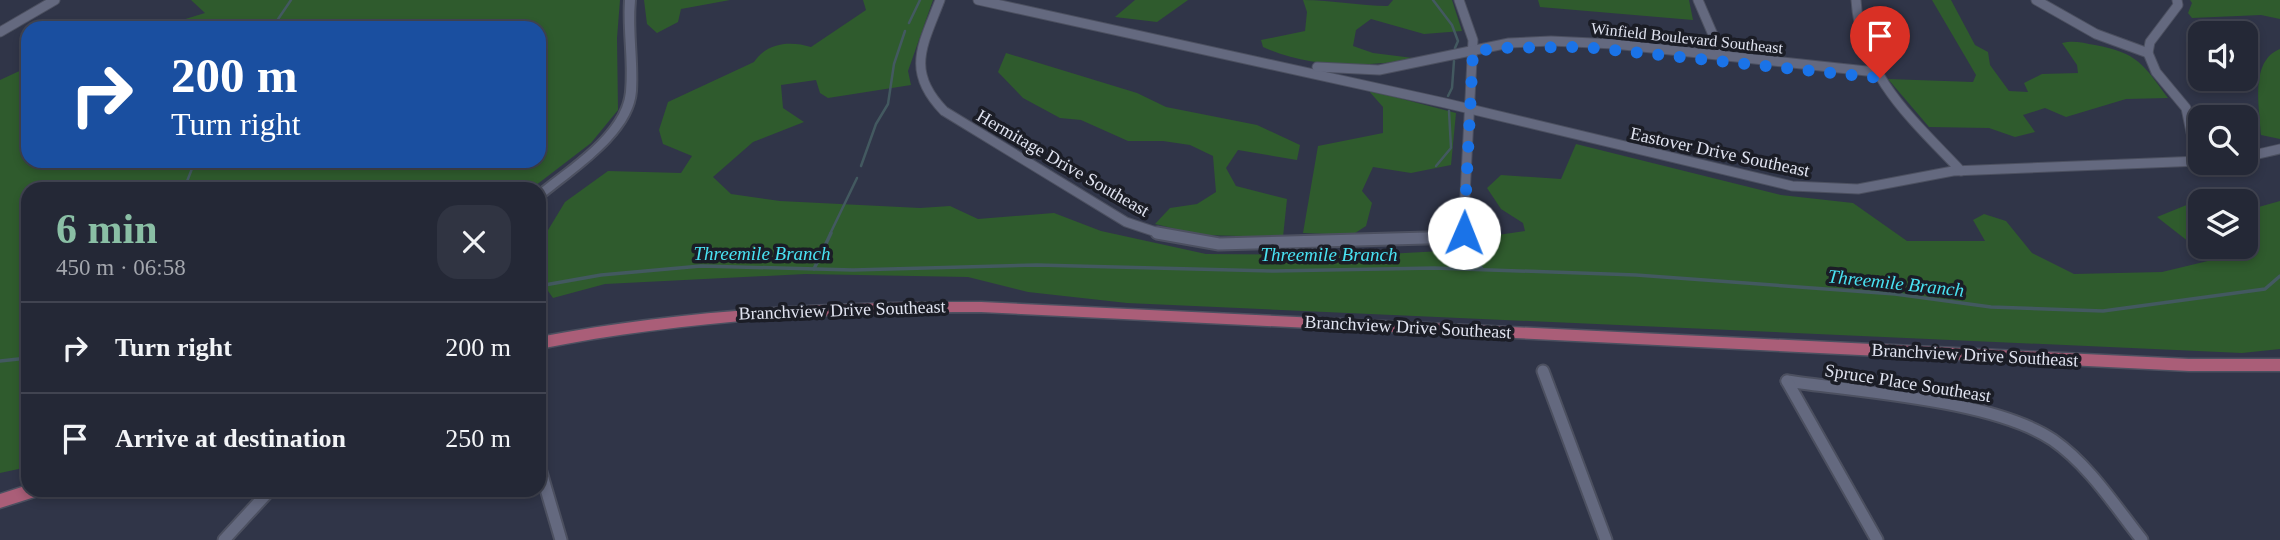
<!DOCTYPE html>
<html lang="en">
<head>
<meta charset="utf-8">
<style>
	:root { --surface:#242836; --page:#303442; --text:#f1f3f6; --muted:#a3a6ad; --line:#414451; --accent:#8abfa5 }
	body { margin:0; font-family:"Times New Roman",serif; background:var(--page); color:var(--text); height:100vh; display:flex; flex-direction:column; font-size:26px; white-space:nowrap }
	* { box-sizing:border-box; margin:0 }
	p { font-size:23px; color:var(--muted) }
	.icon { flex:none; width:38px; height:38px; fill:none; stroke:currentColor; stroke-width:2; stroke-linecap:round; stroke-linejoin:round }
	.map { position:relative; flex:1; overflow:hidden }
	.panel { position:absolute; left:21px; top:182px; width:525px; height:315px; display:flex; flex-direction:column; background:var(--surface); border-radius:21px; box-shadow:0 4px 10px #0003,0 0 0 2px var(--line) }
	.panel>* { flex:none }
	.hud { position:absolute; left:21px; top:21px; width:525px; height:147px; border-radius:21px; box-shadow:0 4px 10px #0003,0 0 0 2px var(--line); background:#1a4fa0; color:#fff; overflow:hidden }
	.buttons { position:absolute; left:2188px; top:21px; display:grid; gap:14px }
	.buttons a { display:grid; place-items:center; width:70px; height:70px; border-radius:14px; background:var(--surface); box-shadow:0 4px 10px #0003,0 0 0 2px var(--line); font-size:35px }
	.pin { position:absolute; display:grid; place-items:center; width:60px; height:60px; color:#fff; margin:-72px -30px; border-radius:50% 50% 50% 0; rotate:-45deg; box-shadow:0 0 7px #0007 }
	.pin .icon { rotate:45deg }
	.me { position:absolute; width:77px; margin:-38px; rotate:1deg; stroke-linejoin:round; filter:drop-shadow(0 0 5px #0008) }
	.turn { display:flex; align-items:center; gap:24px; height:147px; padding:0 35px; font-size:32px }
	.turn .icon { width:91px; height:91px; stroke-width:2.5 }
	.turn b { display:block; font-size:49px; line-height:60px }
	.round { display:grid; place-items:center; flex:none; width:74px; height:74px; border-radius:21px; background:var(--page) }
	.head { display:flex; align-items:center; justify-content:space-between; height:119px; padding:0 35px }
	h1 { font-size:42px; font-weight:700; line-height:52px; color:var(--accent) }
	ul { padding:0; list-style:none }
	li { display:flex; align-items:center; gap:21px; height:91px; padding:0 35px; border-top:2px solid var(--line) }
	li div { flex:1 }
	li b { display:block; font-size:26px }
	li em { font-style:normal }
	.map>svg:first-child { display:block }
	.green { fill:#2f5b2d }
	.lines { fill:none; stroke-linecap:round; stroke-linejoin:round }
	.stream-far1 { stroke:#435960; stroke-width:2.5 }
	.stream { stroke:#435960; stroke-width:3.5 }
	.minor-far1-casing { stroke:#4c5060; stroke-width:11 }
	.minor-casing { stroke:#4c5060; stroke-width:15 }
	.tertiary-casing { stroke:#4c5060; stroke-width:4 }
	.primary-casing { stroke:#4c5060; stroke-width:3 }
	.minor-far1 { stroke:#64697f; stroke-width:9 }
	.minor { stroke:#64697f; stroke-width:11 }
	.tertiary { fill:#64697f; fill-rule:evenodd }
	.primary { fill:#aa5e78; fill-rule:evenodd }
	.route { stroke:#1a73e8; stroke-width:12; stroke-dasharray:0 21.6 }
	.labels { text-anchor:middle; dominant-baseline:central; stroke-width:7; stroke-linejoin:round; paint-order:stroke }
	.far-street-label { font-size:16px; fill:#e0e3f0; stroke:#1b1d26 }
	.street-label { font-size:18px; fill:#e0e3f0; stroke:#1b1d26 }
	.water-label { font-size:19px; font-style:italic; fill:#49e2f2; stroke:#1b1d26 }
</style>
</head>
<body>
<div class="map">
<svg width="2280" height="540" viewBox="0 0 2280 540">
	<rect width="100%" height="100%" fill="#303548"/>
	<g class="green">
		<path d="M191,0H620L617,38L618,110L591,143L531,189H28V467L0,473V80L28,67V161H539V28H156L205,13Z"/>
		<path d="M644,0H730L681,9L678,22L657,33L647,24Z"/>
		<path d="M863,0H933L908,71L911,85L828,98L820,93L816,80L781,85L783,108L804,122L753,142L713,177L731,194L780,201L920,208L950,206L978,219L1054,213L1101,231L1206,254L1368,255L1497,248L1491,236L1525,231L1523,223L1501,209L1487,188L1501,175L1561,179L1576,144L1781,195L1853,203L1907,241H1985L1973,220L1984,214L2006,221L2032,253L2074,274L2162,272L2212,260L2157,217L2189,204H2200V247H2245V208H2255L2280,201V349L2242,353L1127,303L1028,292L968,277L805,274L605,284L553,298L539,278V245L565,202L608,171L681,173L692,156L663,144L659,130L668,102L754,62C767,42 791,41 811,47L866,10Z"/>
		<path d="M1135,0H1188L1157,22L1115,17Z"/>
		<path d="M1303,0C1333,0 1359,6 1388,6L1393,0H1452L1462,31L1424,34L1371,19L1356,30L1353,46L1373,53L1421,59C1368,66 1314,70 1263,47L1261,40L1305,31L1307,12Z"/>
		<path d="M1538,0H1689L1693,20L1540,7Z"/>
		<path d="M1932,0H1951L1975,45L1988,52L1990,65L2009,91L2028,92L2024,83L2042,74L2078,73L2077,65L2062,43C2074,40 2083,43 2095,45C2138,53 2143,64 2168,98L2126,99L2066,117L2045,108L2023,115L2035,132L2015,137L1989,128L1929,127L1888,79L1973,82L1976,75Z"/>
		<path d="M2190,0H2280V19L2261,15L2192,18L2188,13L2192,3Z"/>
		<path d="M2280,49V139L2261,135C2260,109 2249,61 2280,49Z"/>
		<path d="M1006,53L1137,93L1166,107L1257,125L1300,145L1297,160L1238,150L1226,168L1236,186L1287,199L1283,237L1201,235L1155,224L1170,208L1197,204L1216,192L1213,156L1190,145L1163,141H1128L1081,120L1060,118L1023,98L998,72Z"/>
		<path d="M1368,90L1456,113L1451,165L1411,173L1373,167L1362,191L1372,203L1366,226L1352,235L1303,233L1318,146L1383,133V107Z"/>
	</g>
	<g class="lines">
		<g class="stream-far1">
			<path d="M1433,0L1452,25L1458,41L1455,48"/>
			<path d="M909,23L920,0"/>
			<path d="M272,28L291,0"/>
			<path d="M1448,96L1452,88L1454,61"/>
			<path d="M861,166L876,124L888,104L894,64L905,31"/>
			<path d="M1436,166L1451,148L1449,111"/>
			<path d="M184,189L195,161"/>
			<path d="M830,234L857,178"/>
		</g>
		<g class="stream">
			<path d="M1466,250L1482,269"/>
			<path d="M814,269L831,233"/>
			<path d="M539,286L601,275L701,266L853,270L1037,265L1274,271L1434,268L1636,275L1895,294L1991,307L2103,311L2265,289L2280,276"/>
			<path d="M0,361L28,358"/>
		</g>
		<g class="minor-far1-casing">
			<g id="minor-far1">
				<path d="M940,0C923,45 905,71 944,111L1126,222L1162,234"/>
				<path d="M978,0L1445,103L1792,186L1858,189L1953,171L2200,161"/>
				<path d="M1459,0L1473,40L1463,234"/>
				<path d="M1698,0L1723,58"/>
				<path d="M1856,0C1861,76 1912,119 1961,171"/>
				<path d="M2036,0L2096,34L2148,53"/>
				<path d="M2177,0L2178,5L2150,42L2148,53L2156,72L2186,108L2197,161"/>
				<path d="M0,32L55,0"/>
				<path d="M1317,67L1379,70L1509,43L1551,41L1614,44L1876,72"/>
				<path d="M2245,157L2280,149"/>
			</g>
		</g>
		<g class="minor-casing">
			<g id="minor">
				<path d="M1157,233L1219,244L1461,237L1464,233"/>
				<path d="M1543,371L1606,540"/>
				<path d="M1787,381C1860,392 1994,400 2053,440C2089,465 2115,506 2142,540"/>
				<path d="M1787,381L1877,540"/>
				<path d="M539,465L561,540"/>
				<path d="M224,540L270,490"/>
			</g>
		</g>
		<g class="tertiary-casing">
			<path id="tertiary" d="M625,0H635C632,31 638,61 636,91C633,135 574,172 543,198L539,199V190C568,166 622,133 626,92C629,61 623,31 625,0Z"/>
		</g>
		<g class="primary-casing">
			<g id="primary">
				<path d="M981,302L2189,359H2280V371H2189L981,312C832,312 686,320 539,349V337C686,309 832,302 981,302Z"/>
				<path d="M28,485V490H44L41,495L0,508V494Z"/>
			</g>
		</g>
		<use href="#minor-far1" class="minor-far1"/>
		<use href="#minor" class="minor"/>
		<use href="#tertiary" class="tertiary"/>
		<use href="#primary" class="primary"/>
	</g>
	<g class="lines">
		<path class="route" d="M1464,233L1473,52L1496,48L1583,47L1880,78"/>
	</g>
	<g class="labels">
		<g class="far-street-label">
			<text transform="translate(1687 38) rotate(6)">Winfield Boulevard Southeast</text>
		</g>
		<g class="street-label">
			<text transform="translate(1720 152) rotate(12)">Eastover Drive Southeast</text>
			<text transform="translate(1063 163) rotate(30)">Hermitage Drive Southeast</text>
			<text transform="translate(842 310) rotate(-2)">Branchview Drive Southeast</text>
			<text transform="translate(1408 327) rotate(3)">Branchview Drive Southeast</text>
			<text transform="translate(1975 355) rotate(3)">Branchview Drive Southeast</text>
			<text transform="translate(1908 383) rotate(9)">Spruce Place Southeast</text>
		</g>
		<g class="water-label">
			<text x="762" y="253">Threemile Branch</text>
			<text x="1329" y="254">Threemile Branch</text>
			<text transform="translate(1896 283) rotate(6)">Threemile Branch</text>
		</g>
	</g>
</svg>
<div class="buttons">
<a><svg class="icon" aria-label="sound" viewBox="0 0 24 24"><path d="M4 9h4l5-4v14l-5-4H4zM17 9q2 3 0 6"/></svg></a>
<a><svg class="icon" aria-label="search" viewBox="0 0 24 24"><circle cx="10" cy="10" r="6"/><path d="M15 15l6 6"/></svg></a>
<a><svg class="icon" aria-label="layers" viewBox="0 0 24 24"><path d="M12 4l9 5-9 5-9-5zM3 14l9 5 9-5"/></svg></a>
</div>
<div class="pin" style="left:1880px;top:78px;background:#d93025"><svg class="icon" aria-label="arrive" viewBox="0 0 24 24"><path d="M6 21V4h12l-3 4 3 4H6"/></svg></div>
<svg class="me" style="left:1464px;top:233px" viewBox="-20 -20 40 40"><circle r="19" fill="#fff"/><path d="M0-13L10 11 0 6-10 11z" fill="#1a73e8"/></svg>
<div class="hud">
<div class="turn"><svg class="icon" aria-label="right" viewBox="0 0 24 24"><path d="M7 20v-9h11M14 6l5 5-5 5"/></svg><div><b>200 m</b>Turn right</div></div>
</div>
<section class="panel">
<div class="head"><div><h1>6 min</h1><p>450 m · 06:58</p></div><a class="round"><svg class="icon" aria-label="close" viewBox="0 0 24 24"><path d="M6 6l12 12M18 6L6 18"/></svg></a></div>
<ul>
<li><svg class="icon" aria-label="right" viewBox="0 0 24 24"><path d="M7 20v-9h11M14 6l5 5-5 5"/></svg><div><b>Turn right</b></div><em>200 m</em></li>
<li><svg class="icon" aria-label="arrive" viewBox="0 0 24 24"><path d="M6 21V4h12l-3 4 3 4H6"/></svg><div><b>Arrive at destination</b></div><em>250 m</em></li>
</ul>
</section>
</div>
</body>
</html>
